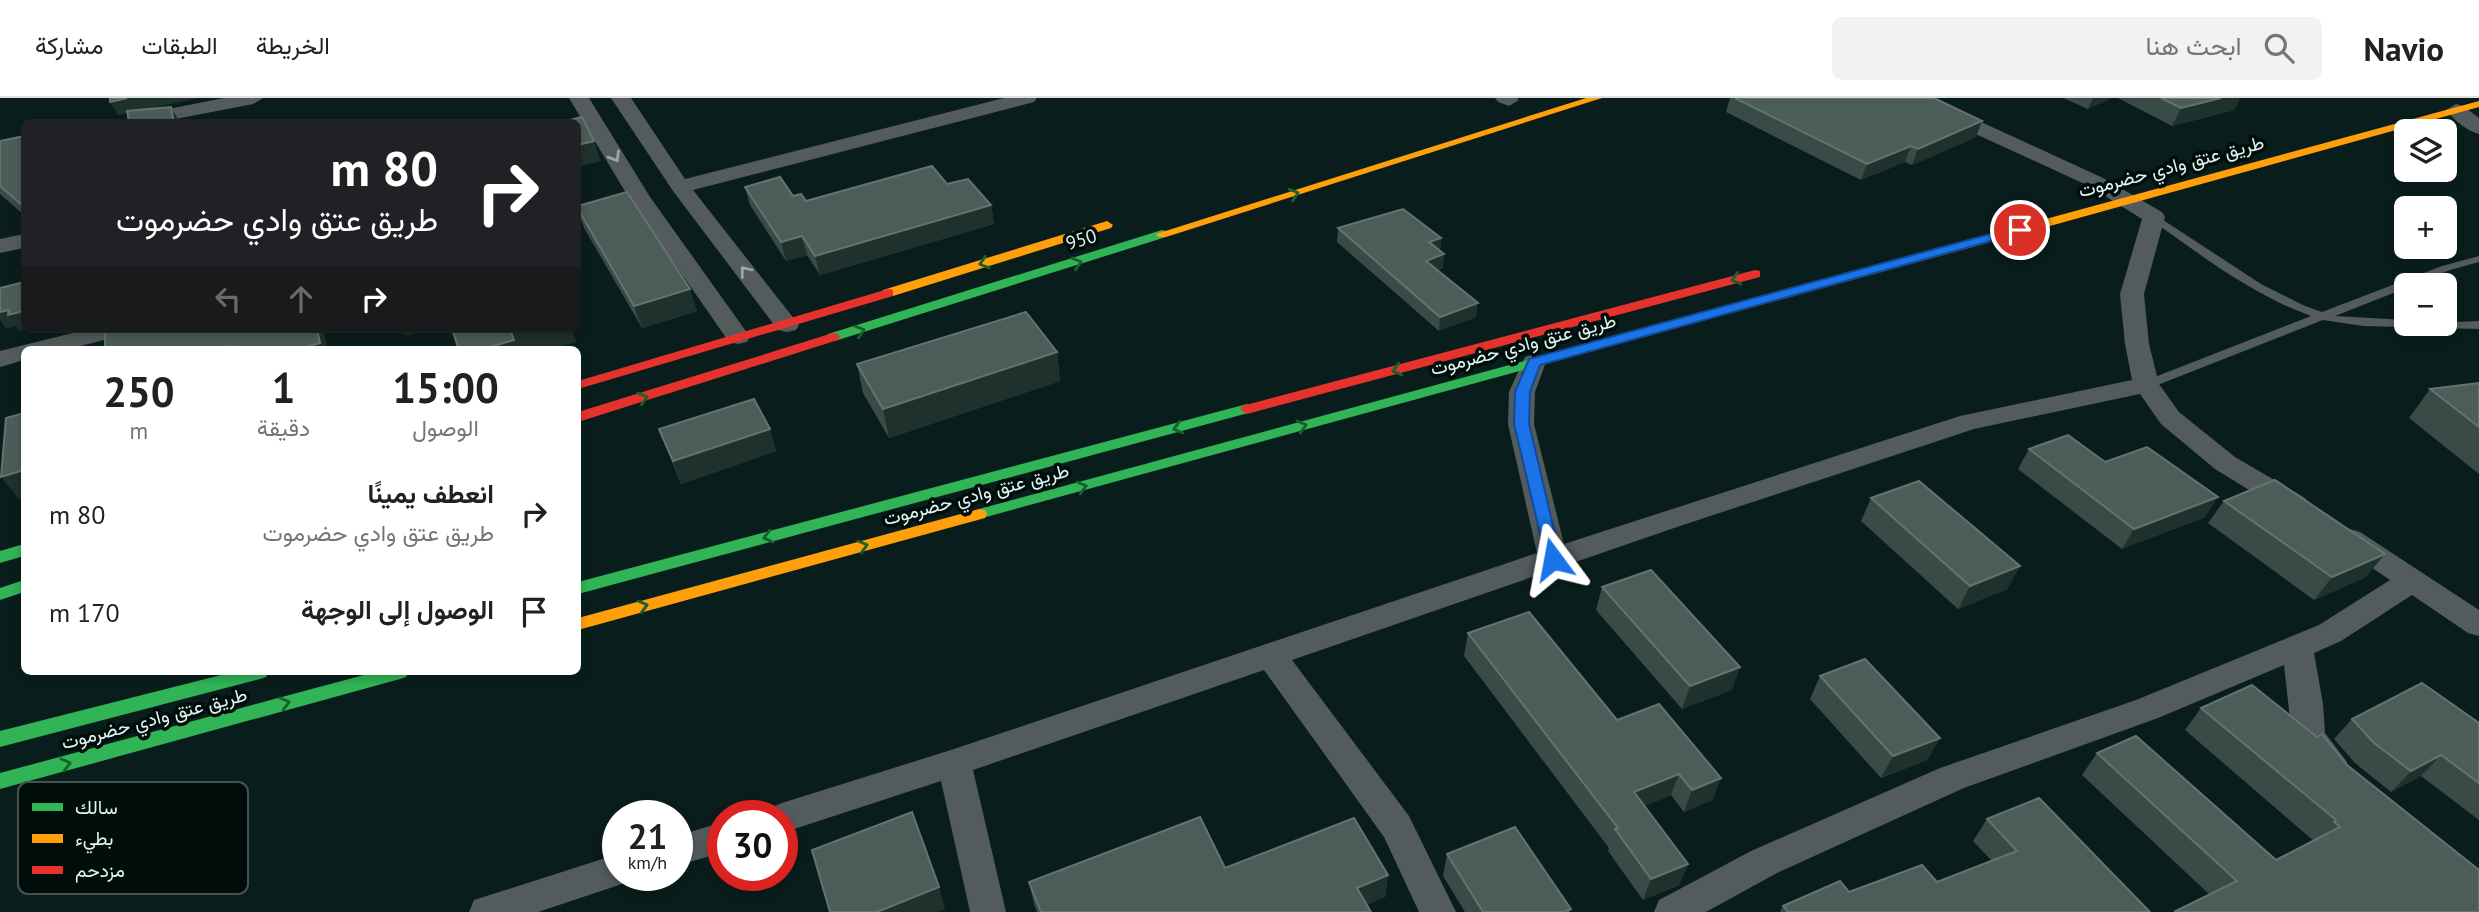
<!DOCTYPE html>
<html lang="ar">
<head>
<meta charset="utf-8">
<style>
	:root { --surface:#fff; --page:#f2f2f2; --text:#202124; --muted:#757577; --line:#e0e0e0 }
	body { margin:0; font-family:"PT Sans",Vazirmatn,sans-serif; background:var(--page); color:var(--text); direction:rtl; height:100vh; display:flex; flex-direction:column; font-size:26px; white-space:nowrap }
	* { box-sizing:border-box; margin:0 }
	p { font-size:23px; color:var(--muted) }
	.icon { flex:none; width:38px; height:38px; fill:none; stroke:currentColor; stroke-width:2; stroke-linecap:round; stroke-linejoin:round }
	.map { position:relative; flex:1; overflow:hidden; direction:ltr }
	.panel { position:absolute; left:21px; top:248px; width:560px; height:329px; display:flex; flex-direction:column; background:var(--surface); border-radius:10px; box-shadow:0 4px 10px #0003; direction:rtl }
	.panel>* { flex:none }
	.hud { position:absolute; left:21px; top:21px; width:560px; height:214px; border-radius:10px; box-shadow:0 4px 10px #0003; direction:rtl; background:#202124; color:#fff; overflow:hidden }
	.tools { position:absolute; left:2394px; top:21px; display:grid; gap:14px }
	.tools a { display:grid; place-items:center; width:63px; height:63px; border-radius:10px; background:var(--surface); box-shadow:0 4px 10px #0003; font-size:35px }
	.speed { position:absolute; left:602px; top:702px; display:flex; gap:14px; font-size:35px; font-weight:700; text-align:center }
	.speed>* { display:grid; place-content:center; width:91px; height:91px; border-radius:50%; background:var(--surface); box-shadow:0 4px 10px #0003; line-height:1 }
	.speed small { font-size:18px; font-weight:400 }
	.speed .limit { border:10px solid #d22; background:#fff; color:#111 }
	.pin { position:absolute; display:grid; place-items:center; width:60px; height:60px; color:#fff; margin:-30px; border:4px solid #fff; border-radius:50%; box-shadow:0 2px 7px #0007 }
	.me { position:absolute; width:77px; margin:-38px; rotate:347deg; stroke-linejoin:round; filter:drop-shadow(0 0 5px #0008) }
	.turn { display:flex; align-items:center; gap:24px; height:147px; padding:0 28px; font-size:32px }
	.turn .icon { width:91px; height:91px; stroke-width:2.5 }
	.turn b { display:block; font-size:49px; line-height:60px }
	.lanes { display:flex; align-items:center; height:66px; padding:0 28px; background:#0003; justify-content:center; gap:35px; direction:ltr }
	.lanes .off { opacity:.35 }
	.eta { display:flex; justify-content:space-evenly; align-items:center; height:119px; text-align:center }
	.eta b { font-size:42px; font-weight:800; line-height:49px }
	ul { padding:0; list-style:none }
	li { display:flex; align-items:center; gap:21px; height:98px; padding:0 28px }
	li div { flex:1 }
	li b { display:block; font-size:26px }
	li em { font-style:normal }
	header { display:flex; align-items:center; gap:42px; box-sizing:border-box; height:98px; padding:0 35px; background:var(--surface); border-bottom:2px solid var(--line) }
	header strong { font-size:33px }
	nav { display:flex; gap:38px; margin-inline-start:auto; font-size:24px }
	.search { width:490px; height:63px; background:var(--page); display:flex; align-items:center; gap:18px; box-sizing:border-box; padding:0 24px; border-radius:10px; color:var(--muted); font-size:26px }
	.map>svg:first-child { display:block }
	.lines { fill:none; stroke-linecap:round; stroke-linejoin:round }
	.lane { fill:#535b5c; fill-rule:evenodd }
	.street { fill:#535b5c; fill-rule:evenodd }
	.fast { fill:#30b455; fill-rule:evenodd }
	.slow { fill:#ff9f0a; fill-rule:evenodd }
	.jam { fill:#e5322d; fill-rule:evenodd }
	.wall { fill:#3a4a46 }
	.shaded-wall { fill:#1f312d }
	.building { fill:#4c5c58; stroke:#637470; stroke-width:2 }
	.oneway { stroke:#99a8a6 }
	.oneway2 { stroke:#186030 }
	.route { fill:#1a73e8; stroke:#114b97; stroke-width:2 }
	.labels { text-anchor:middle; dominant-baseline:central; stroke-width:7; stroke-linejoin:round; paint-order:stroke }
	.street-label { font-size:19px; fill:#dff4f0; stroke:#010d0b }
	.key { fill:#010d0b; stroke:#445250; stroke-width:2 }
	.key-label { font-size:19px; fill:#dff4f0 }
</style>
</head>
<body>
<header>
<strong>Navio</strong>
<div class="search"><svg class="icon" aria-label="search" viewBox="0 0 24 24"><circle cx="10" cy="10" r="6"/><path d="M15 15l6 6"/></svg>ابحث هنا</div>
<nav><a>الخريطة</a><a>الطبقات</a><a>مشاركة</a></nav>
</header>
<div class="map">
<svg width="2479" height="814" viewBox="0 0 2479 814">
	<rect width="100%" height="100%" fill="#091e1c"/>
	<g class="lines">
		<path class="lane" d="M2154,116L2261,186L2305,208L2322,214L2442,168L2479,158V164L2450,172L2412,187H2406V190L2335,218L2406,222V226L2479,223V231L2363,228L2323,222L2150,290H2142L2140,287L2142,284L2311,218C2252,197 2201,157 2150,121L2149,119Z"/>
		<g class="street">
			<path d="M224,0H263L253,6L160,24H123L133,18Z"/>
			<path d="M569,0H589L650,99L750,239L747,244L738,246L729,244L629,100Z"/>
			<path d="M611,0H631L685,81L1004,0H1037L1034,4L693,92L799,227L796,232L787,234L778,232L673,93Z"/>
			<path d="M1495,0H1517L1519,2L1509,8L1498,4Z"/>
			<path d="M1903,0H1929L2103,80L2162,114L2165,119L2144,196L2149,246L2159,286L2179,314L2235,359L2305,400L2309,407L2305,414L2295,417L2285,414L2215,371L2161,326L2140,296L1974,331L1677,429L1292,562L1409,718L1456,814H1419L1384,739L1264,572L973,672L1006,814H970L941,683L782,735V718H766L770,710L782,705L954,651L1537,455L1508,326L1509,294L1525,259L1534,256L1543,259L1546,264L1535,294L1534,326L1564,446L1960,318L2132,282L2125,246L2120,196L2142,121L2089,88L1906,4Z"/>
			<path d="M2456,6L2463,8L2479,20V36C2467,33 2454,22 2446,12Z"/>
			<path d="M24,136V150L0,155V141Z"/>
			<path d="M89,231H130L127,236L65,252H24V262L0,269V253Z"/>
			<path d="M2350,431L2360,434L2479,512V538L2468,535L2412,497L2341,543L2314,555L2323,606L2325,635L2347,664L2342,674C2318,682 2303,659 2292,639L2284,567L2158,620L1964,690L1777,775L1706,814H1654L1659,802L1751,753L1940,670L2136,602L2319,527L2390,482L2340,448L2336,441L2340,434Z"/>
			<path d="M723,724V754L677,768V738Z"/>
			<path d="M618,756V777H634L631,783L538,814H469L474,802Z"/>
		</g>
		<g class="fast">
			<path d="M1162,132L1166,133V139L838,242L833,243L826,239L828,236Z"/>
			<path d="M1653,228L1658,229L1660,232L1658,235L979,421L971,416L979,411Z"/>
			<path d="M1247,306L1254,311L1252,314L578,496V484Z"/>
			<path d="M24,446V458L0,465V453Z"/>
			<path d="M24,482V494L0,502V490Z"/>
			<path d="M233,574H269L266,579L260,581L0,649V633Z"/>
			<path d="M375,574H409L406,579L400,581L0,691V675Z"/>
		</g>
		<g class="slow">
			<path d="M1586,0H1602L1166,139H1158L1156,136Z"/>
			<path d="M2479,3V9L2039,131L2035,132L2029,128L2031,125Z"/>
			<path d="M1107,123L1113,127L1111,130L893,198H883L881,195L883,192Z"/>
			<path d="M979,411L985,412L987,416L985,420L578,532V520Z"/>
		</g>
		<g class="jam">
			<path d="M2035,124L2039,125V131L1658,235H1648L1646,232L1648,229Z"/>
			<path d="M1755,172L1760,173V179L1247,316L1240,311L1242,308Z"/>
			<path d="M888,191L893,192V198L578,291V283Z"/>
			<path d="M833,235L838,236L840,239L838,242L578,324V314Z"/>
		</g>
	</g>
	<g class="wall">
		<path d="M1730,0H1934L1976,39L1912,67L1905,64L1861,82L1726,14Z"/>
		<path d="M2063,0H2111L2088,11Z"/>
		<path d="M2118,0H2240L2234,12L2172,28Z"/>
		<path d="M24,38V117L0,96V43Z"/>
		<path d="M947,86L991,107L994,126L820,177L807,157L786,163L750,107L745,89L793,98L806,103Z"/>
		<path d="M578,108L697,213L642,230L584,130L578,112Z"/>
		<path d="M1338,130L1441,140L1440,153L1443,170L1437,172L1476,219L1439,233L1337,144Z"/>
		<path d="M1057,254L1060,283L889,340L863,295L857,266Z"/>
		<path d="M2479,285V376L2409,320L2430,291Z"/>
		<path d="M659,331H770L776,353L681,386Z"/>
		<path d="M2029,351L2105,364L2205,419L2122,451L2018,371Z"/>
		<path d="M1871,400L2020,468L2007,491L1958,511L1861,423Z"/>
		<path d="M2224,403L2366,479L2314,502L2208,425Z"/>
		<path d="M1602,489L1732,592L1682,611L1596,512Z"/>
		<path d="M1468,535L1617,622L1721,680L1712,702L1684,714L1671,697L1645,708L1688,766L1679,787L1643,802L1608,753L1609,750L1464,558Z"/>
		<path d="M1820,578L1940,640L1927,662L1881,680L1810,601Z"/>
		<path d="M2201,610L2347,667L2479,772L2210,797L2082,677L2097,655L2276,762L2314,743L2185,632Z"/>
		<path d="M2352,621L2479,625V722L2421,678L2391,694L2355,665L2334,641Z"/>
		<path d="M1987,721L2150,814H1780L1783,808L1849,794L1937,784L1992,763L1973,743Z"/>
		<path d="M1447,756L1571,811L1570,814H1465L1443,778Z"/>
		<path d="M1388,777L1385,799L1367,806L1371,814H1037L1034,806L1029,784Z"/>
	</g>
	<g class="shaded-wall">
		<path d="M127,0H199L118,17L110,4Z"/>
		<path d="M2093,0H2111L2088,11Z"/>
		<path d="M2221,0H2240L2234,12L2172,28L2181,10Z"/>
		<path d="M171,9L179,23V24H174Z"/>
		<path d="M1982,23L1976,39L1912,67L1918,51Z"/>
		<path d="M594,43L601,63L578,69V47Z"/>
		<path d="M1911,48L1905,64L1861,82L1867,66Z"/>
		<path d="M24,74V110L22,107Z"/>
		<path d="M991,107L994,126L820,177L815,158Z"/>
		<path d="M802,138L807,157L786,163L781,144Z"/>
		<path d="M1441,140L1440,153L1429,144Z"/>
		<path d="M1444,156L1443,170L1424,177L1426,163Z"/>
		<path d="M690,191L697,213L642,230L634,208Z"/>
		<path d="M1478,205L1476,219L1439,233L1440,219Z"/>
		<path d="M9,212L24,213V231H26L19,233L16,228L6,231L0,222V214Z"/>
		<path d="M317,231H323L328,252H300Z"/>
		<path d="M401,231H433L405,238Z"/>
		<path d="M523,231H571L577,244L549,252H480L511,234Z"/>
		<path d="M232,248L234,252H219Z"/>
		<path d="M1057,254L1060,283L889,340L883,311Z"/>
		<path d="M770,331L776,353L681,386L673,363Z"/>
		<path d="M24,372V400L19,401L1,379Z"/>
		<path d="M2218,399L2205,419L2122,451L2134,431Z"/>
		<path d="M2385,456L2366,479L2314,502L2332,479Z"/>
		<path d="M2020,468L2007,491L1958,511L1970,488Z"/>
		<path d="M1740,569L1732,592L1682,611L1690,588Z"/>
		<path d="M1940,640L1927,662L1881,680L1893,658Z"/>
		<path d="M2441,657L2421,678L2391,694L2411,673Z"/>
		<path d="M1679,676L1671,697L1627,716L1634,694Z"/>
		<path d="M1721,680L1712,702L1684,714L1692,692Z"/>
		<path d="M1688,766L1679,787L1643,802L1651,781Z"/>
		<path d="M1388,777L1385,799L1355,812L1357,790Z"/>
		<path d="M939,789L945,811L938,814H877Z"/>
	</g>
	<g class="building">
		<path d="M110,0H127L110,4Z"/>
		<path d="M1735,0H1934L1982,23L1918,51L1911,48L1867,66Z"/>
		<path d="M2161,0H2221L2181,10Z"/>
		<path d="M171,9L174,24H129L127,13Z"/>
		<path d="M582,19L594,43L578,47V24H561Z"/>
		<path d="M24,38V74L22,107L0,88V43Z"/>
		<path d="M932,68L947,86L968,81L991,107L815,158L802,138L781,144L745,89L780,79L793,98L801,96L806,103Z"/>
		<path d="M627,94L690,191L634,208L578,111V108Z"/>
		<path d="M1403,111L1441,140L1429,144L1444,156L1426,163L1478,205L1440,219L1338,130Z"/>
		<path d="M24,184V213L8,217L9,212L0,214V190Z"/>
		<path d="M1026,214L1057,254L883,311L857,266Z"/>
		<path d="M105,231H317L320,245L300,251V252H232V248L219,252H148V250L140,252H105Z"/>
		<path d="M452,231H523L511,234L514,242L480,252H459Z"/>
		<path d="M2479,285V329L2430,291Z"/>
		<path d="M754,301L770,331L673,363L659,331Z"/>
		<path d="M24,315V372L1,379L6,320Z"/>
		<path d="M2068,337L2105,364L2147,349L2218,399L2134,431L2029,351Z"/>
		<path d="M2275,382L2385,456L2332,479L2224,403Z"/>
		<path d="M1919,383L2020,468L1970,488L1871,400Z"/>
		<path d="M1651,472L1740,569L1690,588L1602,489Z"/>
		<path d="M1529,514L1617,622L1659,606L1721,680L1692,692L1679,676L1634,694L1688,766L1651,781L1615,731L1618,730L1468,535Z"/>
		<path d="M1865,561L1940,640L1893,658L1820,578Z"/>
		<path d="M2422,585L2479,625V685L2441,657L2411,673L2374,645L2352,621Z"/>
		<path d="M2252,587L2317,639L2322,636L2347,667L2479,772V814H2174L2237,783L2097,655L2136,638L2276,762L2340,729L2334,724L2336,722L2201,610Z"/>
		<path d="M2039,700L2150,814H1788L1783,808L1840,783L1849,794L1922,767L1937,784L2017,753L1987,721Z"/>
		<path d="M912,714L939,789L877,814H830L812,752Z"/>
		<path d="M1200,719L1225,770L1354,720L1388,777L1357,790L1371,814H1041L1029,784Z"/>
		<path d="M1515,729L1571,811L1564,814H1483L1447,756Z"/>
	</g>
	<defs><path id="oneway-chevron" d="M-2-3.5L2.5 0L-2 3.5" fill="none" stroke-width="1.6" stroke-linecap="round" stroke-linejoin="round" transform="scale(1.75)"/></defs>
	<g class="oneway">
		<use href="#oneway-chevron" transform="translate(615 59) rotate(59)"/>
		<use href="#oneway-chevron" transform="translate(745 173) rotate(-128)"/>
	</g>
	<g class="oneway2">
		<use href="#oneway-chevron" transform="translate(1294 96) rotate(-17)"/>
		<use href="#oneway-chevron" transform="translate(984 165) rotate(163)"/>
		<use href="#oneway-chevron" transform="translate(1077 165) rotate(-17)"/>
		<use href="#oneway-chevron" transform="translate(1736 181) rotate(165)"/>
		<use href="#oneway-chevron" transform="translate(860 233) rotate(-17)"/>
		<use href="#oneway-chevron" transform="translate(1397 272) rotate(165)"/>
		<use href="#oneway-chevron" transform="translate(643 300) rotate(-17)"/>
		<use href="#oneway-chevron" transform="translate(1302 328) rotate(-15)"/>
		<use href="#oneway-chevron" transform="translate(1178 330) rotate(165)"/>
		<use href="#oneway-chevron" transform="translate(1082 389) rotate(-15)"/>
		<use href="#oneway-chevron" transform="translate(768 439) rotate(165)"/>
		<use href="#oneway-chevron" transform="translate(863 448) rotate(-15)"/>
		<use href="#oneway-chevron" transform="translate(643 508) rotate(-15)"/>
		<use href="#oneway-chevron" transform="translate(285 605) rotate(-15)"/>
		<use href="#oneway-chevron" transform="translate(66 666) rotate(-15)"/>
	</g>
	<path class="route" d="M2020,128L2024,129V134L1540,267L1530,294L1529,326L1561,461L1553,467L1547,465L1514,326L1515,294L1529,261Z"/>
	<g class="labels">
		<g class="street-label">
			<text transform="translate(2171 68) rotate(-15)">طريق عتق وادي حضرموت</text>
			<text transform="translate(1081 141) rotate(-17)">950</text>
			<text transform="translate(1523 246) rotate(-15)">طريق عتق وادي حضرموت</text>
			<text transform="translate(976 396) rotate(-15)">طريق عتق وادي حضرموت</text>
			<text transform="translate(154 620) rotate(-15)">طريق عتق وادي حضرموت</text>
		</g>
	</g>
	<rect x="18" y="684" width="230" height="112" rx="10" class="key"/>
	<rect x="32" y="705" width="31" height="8" fill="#30b455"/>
	<rect x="32" y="736" width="31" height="9" fill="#ff9f0a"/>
	<rect x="32" y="768" width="31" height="8" fill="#e5322d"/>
	<g class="key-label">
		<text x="75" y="716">سالك</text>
		<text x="75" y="747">بطيء</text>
		<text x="75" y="779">مزدحم</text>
	</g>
</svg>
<div class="tools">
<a><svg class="icon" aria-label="layers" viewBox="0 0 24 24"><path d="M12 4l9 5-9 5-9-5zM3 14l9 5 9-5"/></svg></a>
<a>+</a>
<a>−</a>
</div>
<div class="speed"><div>21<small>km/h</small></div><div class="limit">30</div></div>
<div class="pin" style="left:2020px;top:132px;background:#d93025"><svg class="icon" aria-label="arrive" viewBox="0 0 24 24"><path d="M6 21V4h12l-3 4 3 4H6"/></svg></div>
<svg class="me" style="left:1553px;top:461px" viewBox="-20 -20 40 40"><path d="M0-17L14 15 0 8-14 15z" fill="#1a73e8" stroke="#fff" stroke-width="4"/></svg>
<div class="hud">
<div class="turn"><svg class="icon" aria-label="right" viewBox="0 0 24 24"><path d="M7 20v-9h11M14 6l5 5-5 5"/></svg><div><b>80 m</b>طريق عتق وادي حضرموت</div></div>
<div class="lanes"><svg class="icon off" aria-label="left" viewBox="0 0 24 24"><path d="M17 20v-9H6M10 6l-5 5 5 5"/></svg><svg class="icon off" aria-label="ahead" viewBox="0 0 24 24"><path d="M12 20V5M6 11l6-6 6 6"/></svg><svg class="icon" aria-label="right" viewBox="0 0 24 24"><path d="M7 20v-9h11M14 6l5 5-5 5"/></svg></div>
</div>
<section class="panel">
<div class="eta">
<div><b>15:00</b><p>الوصول</p></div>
<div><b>1</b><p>دقيقة</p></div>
<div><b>250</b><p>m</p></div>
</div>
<ul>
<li><svg class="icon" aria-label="right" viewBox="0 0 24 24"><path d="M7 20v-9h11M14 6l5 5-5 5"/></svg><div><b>انعطف يمينًا</b><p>طريق عتق وادي حضرموت</p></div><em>80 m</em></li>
<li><svg class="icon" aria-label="arrive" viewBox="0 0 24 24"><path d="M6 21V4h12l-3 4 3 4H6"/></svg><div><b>الوصول إلى الوجهة</b></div><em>170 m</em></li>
</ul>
</section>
</div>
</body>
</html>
